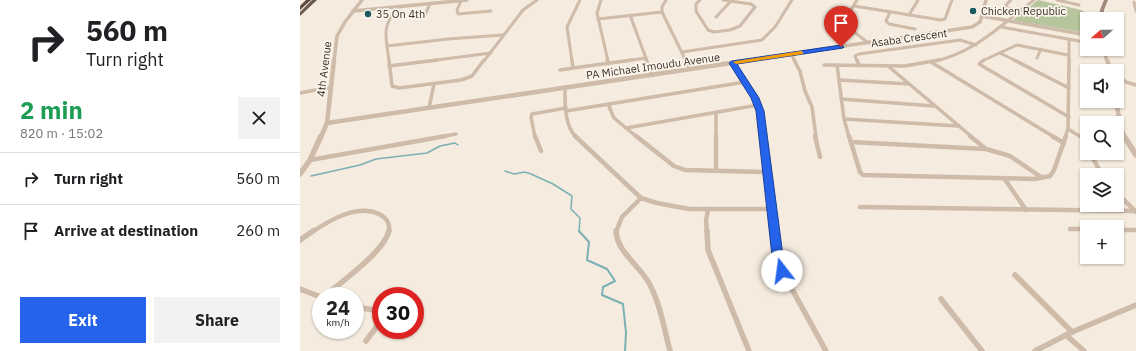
<!DOCTYPE html>
<html lang="en">
<head>
<meta charset="utf-8">
<style>
	:root { --surface:#fff; --page:#f2f2f2; --text:#202124; --muted:#757577; --line:#e0e0e0; --accent:#2563eb }
	body { margin:0; font-family:"IBM Plex Sans",sans-serif; background:var(--page); color:var(--text); height:100vh; display:flex; flex-direction:column; font-size:15px; white-space:nowrap }
	* { box-sizing:border-box; margin:0 }
	p { font-size:13px; color:var(--muted) }
	.icon { flex:none; width:22px; height:22px; fill:none; stroke:currentColor; stroke-width:2; stroke-linecap:round; stroke-linejoin:round }
	.map { position:relative; flex:1; overflow:hidden }
	.panel { display:flex; flex-direction:column; background:var(--surface); width:300px }
	.panel>* { flex:none }
	.banner { background:#fff; color:var(--text); overflow:hidden }
	.needle { width:26px; rotate:250deg }
	.fabs { position:absolute; left:780px; top:12px; display:grid; gap:8px }
	.fabs a { display:grid; place-items:center; width:44px; height:44px; border-radius:0px; background:var(--surface); box-shadow:0 1px 3px #0004; font-size:20px }
	.speed { position:absolute; left:12px; top:287px; display:flex; gap:8px; font-size:20px; font-weight:700; text-align:center }
	.speed>* { display:grid; place-content:center; width:52px; height:52px; border-radius:50%; background:var(--surface); box-shadow:0 1px 3px #0004; line-height:1 }
	.speed small { font-size:10px; font-weight:400 }
	.speed .limit { border:6px solid #d22; background:#fff; color:#111 }
	.pin { position:absolute; display:grid; place-items:center; width:34px; height:34px; color:#fff; margin:-41px -17px; border-radius:50% 50% 50% 0; rotate:-45deg; box-shadow:0 0 4px #0007 }
	.pin .icon { rotate:45deg }
	.me { position:absolute; width:44px; margin:-22px; rotate:345deg; stroke-linejoin:round; filter:drop-shadow(0 0 3px #0008) }
	.turn { display:flex; align-items:center; gap:14px; height:84px; padding:0 20px; font-size:18px }
	.turn .icon { width:52px; height:52px; stroke-width:2.5 }
	.turn b { display:block; font-size:28px; line-height:34px }
	.round { display:grid; place-items:center; flex:none; width:42px; height:42px; border-radius:0px; background:var(--page) }
	.head { display:flex; align-items:center; justify-content:space-between; height:68px; padding:0 20px }
	h1 { font-size:24px; font-weight:700; line-height:30px; color:#1e9e55 }
	.primary-button { display:flex; gap:8px; margin-top:auto; padding:8px 20px }
	.primary-button a { flex:1; height:46px; border-radius:0px; background:var(--accent); color:#fff; font-size:16px; font-weight:700; line-height:46px; text-align:center }
	.primary-button a+a { background:var(--page); color:var(--text) }
	ul { padding:0; list-style:none }
	li { display:flex; align-items:center; gap:12px; height:52px; padding:0 20px; border-top:1px solid var(--line) }
	li div { flex:1 }
	li b { display:block; font-size:15px }
	li em { font-style:normal }
	main { display:flex; flex:1; min-height:0 }
	.map>svg:first-child { display:block }
	.green { fill:#b7c59c }
	.lines { fill:none; stroke-linecap:round; stroke-linejoin:round }
	.stream-far1 { stroke:#7bb0b4; stroke-width:1.5 }
	.stream { stroke:#7bb0b4; stroke-width:2 }
	.minor-far3 { stroke:#cebba9; stroke-width:3 }
	.minor-far2 { stroke:#cebba9; stroke-width:3.5 }
	.minor-far1 { stroke:#cebba9; stroke-width:4.5 }
	.minor { stroke:#cebba9; stroke-width:5.5 }
	.tertiary-far2 { stroke:#cebba9; stroke-width:3.5 }
	.tertiary-far1 { stroke:#cebba9; stroke-width:4.5 }
	.tertiary { stroke:#cebba9; stroke-width:5.5 }
	.secondary { fill:#a28a7a; fill-rule:evenodd }
	.trunk { fill:#6d584c; fill-rule:evenodd }
	.motorway { fill:#5c4940; fill-rule:evenodd }
	.route { fill:#2563eb; stroke:#184099 }
	.slow { fill:#f59e0b }
	.poi-dot { fill:#1b5a60; stroke:#fbf5eb; stroke-width:1.5 }
	.labels { text-anchor:middle; dominant-baseline:central; stroke-width:3.5; stroke-linejoin:round; paint-order:stroke }
	.far-poi-label { font-size:11px; fill:#3b2f29; stroke:#fbf5eb; text-anchor:start }
	.far-street-label { font-size:11px; fill:#3b2f29; stroke:#fbf5eb }
</style>
</head>
<body>
<main>
<section class="panel">
<div class="banner">
<div class="turn"><svg class="icon" aria-label="right" viewBox="0 0 24 24"><path d="M7 20v-9h11M14 6l5 5-5 5"/></svg><div><b>560 m</b>Turn right</div></div>
</div>
<div class="head"><div><h1>2 min</h1><p>820 m · 15:02</p></div><a class="round"><svg class="icon" aria-label="close" viewBox="0 0 24 24"><path d="M6 6l12 12M18 6L6 18"/></svg></a></div>
<ul>
<li><svg class="icon" aria-label="right" viewBox="0 0 24 24"><path d="M7 20v-9h11M14 6l5 5-5 5"/></svg><div><b>Turn right</b></div><em>560 m</em></li>
<li><svg class="icon" aria-label="arrive" viewBox="0 0 24 24"><path d="M6 21V4h12l-3 4 3 4H6"/></svg><div><b>Arrive at destination</b></div><em>260 m</em></li>
</ul>
<div class="primary-button"><a>Exit</a><a>Share</a></div>
</section>
<div class="map">
<svg width="836" height="351" viewBox="0 0 836 351">
	<rect width="100%" height="100%" fill="#f5ebde"/>
	<path class="green" d="M738,0L781,10L787,13L792,12L797,16V19H787V33L713,20Z"/>
	<g class="lines">
		<g class="stream-far1">
			<path d="M205,171L214,174L225,172L231,174L253,184L272,196L271,209L280,218L279,232"/>
			<path d="M11,176L60,165L76,159L127,153L140,146L155,143L158,145"/>
		</g>
		<path class="stream" d="M279,231L289,242L287,260L307,269L315,281L303,287L302,295L323,304L326,333L325,351"/>
		<g class="minor-far3">
			<path d="M301,0L297,13L308,61"/>
			<path d="M366,0L362,7V12L386,61"/>
			<path d="M400,0L396,4V11L408,30L414,32L430,30L440,26L455,7L451,4L423,0"/>
			<path d="M557,0C554,5 549,12 548,18C546,29 562,38 569,43"/>
			<path d="M711,0L704,7L719,11"/>
			<path d="M757,0L779,5"/>
			<path d="M161,1L157,10L158,14L191,11"/>
			<path d="M834,2L836,11"/>
			<path d="M554,6L641,20L645,19L652,0"/>
			<path d="M590,12L586,21L589,24L615,29"/>
			<path d="M330,15L347,61"/>
			<path d="M609,15L618,0"/>
			<path d="M124,17L130,4"/>
			<path d="M416,17L431,1"/>
			<path d="M298,19L362,12"/>
			<path d="M701,27L779,41"/>
			<path d="M87,46L148,39L203,35"/>
			<path d="M382,52L462,40L475,27L492,0"/>
			<path d="M700,53L716,61"/>
			<path d="M491,54L495,61"/>
			<path d="M737,58L741,49"/>
			<path d="M89,61C86,35 81,30 97,7"/>
			<path d="M129,61L191,53"/>
			<path d="M184,61L223,10L237,0"/>
			<path d="M272,61L267,27L280,0"/>
			<path d="M325,61L346,58"/>
			<path d="M557,61L555,56L559,54L660,40L676,45"/>
			<path d="M635,61C676,52 702,24 734,0"/>
			<path d="M682,61L717,45L768,55"/>
			<path d="M769,61V39"/>
		</g>
		<g class="minor-far2">
			<path d="M89,60L92,86L99,88L161,80L172,76L184,60"/>
			<path d="M272,60L273,68L332,60"/>
			<path d="M307,60L308,63"/>
			<path d="M346,60L352,75"/>
			<path d="M386,60L390,69"/>
			<path d="M494,60L500,71L505,91L512,107L516,137"/>
			<path d="M557,60L559,65"/>
			<path d="M684,60L679,64L769,117"/>
			<path d="M714,60L769,88"/>
			<path d="M631,62L754,137"/>
			<path d="M432,63L455,98L460,111L463,137"/>
			<path d="M524,65L605,66L639,60"/>
			<path d="M537,65L544,119L549,137"/>
			<path d="M89,66L137,60"/>
			<path d="M588,66L672,137"/>
			<path d="M260,70L273,68"/>
			<path d="M817,74L826,82L836,85"/>
			<path d="M539,80L609,84"/>
			<path d="M265,87C265,103 264,125 276,137"/>
			<path d="M0,93L31,87"/>
			<path d="M541,99L634,106"/>
			<path d="M308,104L314,118L337,137"/>
			<path d="M129,108L134,84"/>
			<path d="M266,111L445,82"/>
			<path d="M416,112V137"/>
			<path d="M544,119L658,126"/>
			<path d="M326,128L458,105"/>
			<path d="M768,129L781,137"/>
			<path d="M140,137L156,134"/>
			<path d="M235,137L231,117L232,114L266,108"/>
			<path d="M765,137L768,129L769,60"/>
		</g>
		<g class="minor-far1">
			<path d="M235,136L241,151"/>
			<path d="M275,136L341,198L357,203L389,209H472"/>
			<path d="M336,136L374,166L385,170L467,172"/>
			<path d="M416,136V171"/>
			<path d="M463,136L475,232"/>
			<path d="M515,136L520,157"/>
			<path d="M549,136L560,172L563,175L735,179L750,176L754,170L766,136"/>
			<path d="M670,136L686,149L710,156L741,177"/>
			<path d="M752,136L764,143"/>
			<path d="M781,136L787,146"/>
			<path d="M551,142L685,149"/>
			<path d="M790,153L802,175"/>
			<path d="M10,160L146,136"/>
			<path d="M704,178L726,210"/>
			<path d="M817,193L836,212"/>
			<path d="M560,207L835,211"/>
			<path d="M770,229H787"/>
			<path d="M817,230H836"/>
			<path d="M12,232C30,220 57,204 79,214C87,218 90,223 89,232"/>
			<path d="M316,232L322,217L341,198"/>
			<path d="M407,232L406,221L408,209"/>
		</g>
		<g class="minor">
			<path d="M316,231C317,252 339,265 349,283C360,303 364,328 370,351"/>
			<path d="M407,231L408,250L449,351"/>
			<path d="M475,231L478,257L482,271L526,351"/>
			<path d="M0,240L13,231"/>
			<path d="M715,275L772,332"/>
			<path d="M0,289L21,297"/>
			<path d="M25,296C42,281 83,253 89,231"/>
			<path d="M641,299L682,351"/>
			<path d="M55,307L81,311"/>
			<path d="M766,335L784,351"/>
			<path d="M66,341L81,321"/>
			<path d="M735,351L772,332L836,305"/>
		</g>
		<g class="tertiary-far2">
			<path d="M53,11L167,0"/>
			<path d="M682,16L787,35"/>
			<path d="M803,49L807,61"/>
			<path d="M34,61L37,36L45,22L62,0"/>
			<path d="M444,61L672,27L680,22L686,0"/>
		</g>
		<g class="tertiary-far1">
			<path d="M807,60L811,71"/>
			<path d="M816,101L820,123L824,137"/>
			<path d="M27,123L451,60"/>
			<path d="M21,137L27,123L34,60"/>
		</g>
		<g class="tertiary">
			<path d="M824,136L836,155"/>
			<path d="M0,174L10,160L21,136"/>
		</g>
		<path class="secondary" d="M804,0H808L804,10L803,19H799L800,10Z"/>
		<path class="trunk" d="M12,0H17L0,16V12Z"/>
		<path class="motorway" d="M6,0H11L0,10V6Z"/>
	</g>
	<path class="route" d="M541,45L544,47L543,48L437,64L459,98L464,111L483,256L488,271L486,274L482,275L478,274L472,256L456,111L451,98L429,63L432,61Z"/>
	<path class="slow" d="M501,51L503,52V54L436,64L433,62L436,61Z"/>
	<g class="poi-dot">
		<circle cx="673" cy="11" r="4"/>
		<circle cx="68" cy="14" r="4"/>
	</g>
	<g class="labels">
		<g class="far-poi-label">
			<text x="681" y="11">Chicken Republic</text>
			<text x="76" y="14">35 On 4th</text>
		</g>
		<g class="far-street-label">
			<text transform="translate(609 38) rotate(-8)">Asaba Crescent</text>
			<text transform="translate(353 66) rotate(-8)">PA Michael Imoudu Avenue</text>
			<text transform="translate(24 69) rotate(-83)">4th Avenue</text>
		</g>
	</g>
</svg>
<div class="fabs">
<a><svg class="needle" viewBox="-14 -14 28 28"><path d="M0-13l5 13h-10z" fill="#e53935"/><path d="M0 13l5-13h-10z" fill="#757577"/></svg></a>
<a><svg class="icon" aria-label="sound" viewBox="0 0 24 24"><path d="M4 9h4l5-4v14l-5-4H4zM17 9q2 3 0 6"/></svg></a>
<a><svg class="icon" aria-label="search" viewBox="0 0 24 24"><circle cx="10" cy="10" r="6"/><path d="M15 15l6 6"/></svg></a>
<a><svg class="icon" aria-label="layers" viewBox="0 0 24 24"><path d="M12 4l9 5-9 5-9-5zM3 14l9 5 9-5"/></svg></a>
<a>+</a>
</div>
<div class="speed"><div>24<small>km/h</small></div><div class="limit">30</div></div>
<div class="pin" style="left:541px;top:47px;background:#d93025"><svg class="icon" aria-label="arrive" viewBox="0 0 24 24"><path d="M6 21V4h12l-3 4 3 4H6"/></svg></div>
<svg class="me" style="left:482px;top:271px" viewBox="-20 -20 40 40"><circle r="19" fill="#fff"/><path d="M0-13L10 11 0 6-10 11z" fill="#2563eb"/></svg>
</div>
</main>
</body>
</html>
